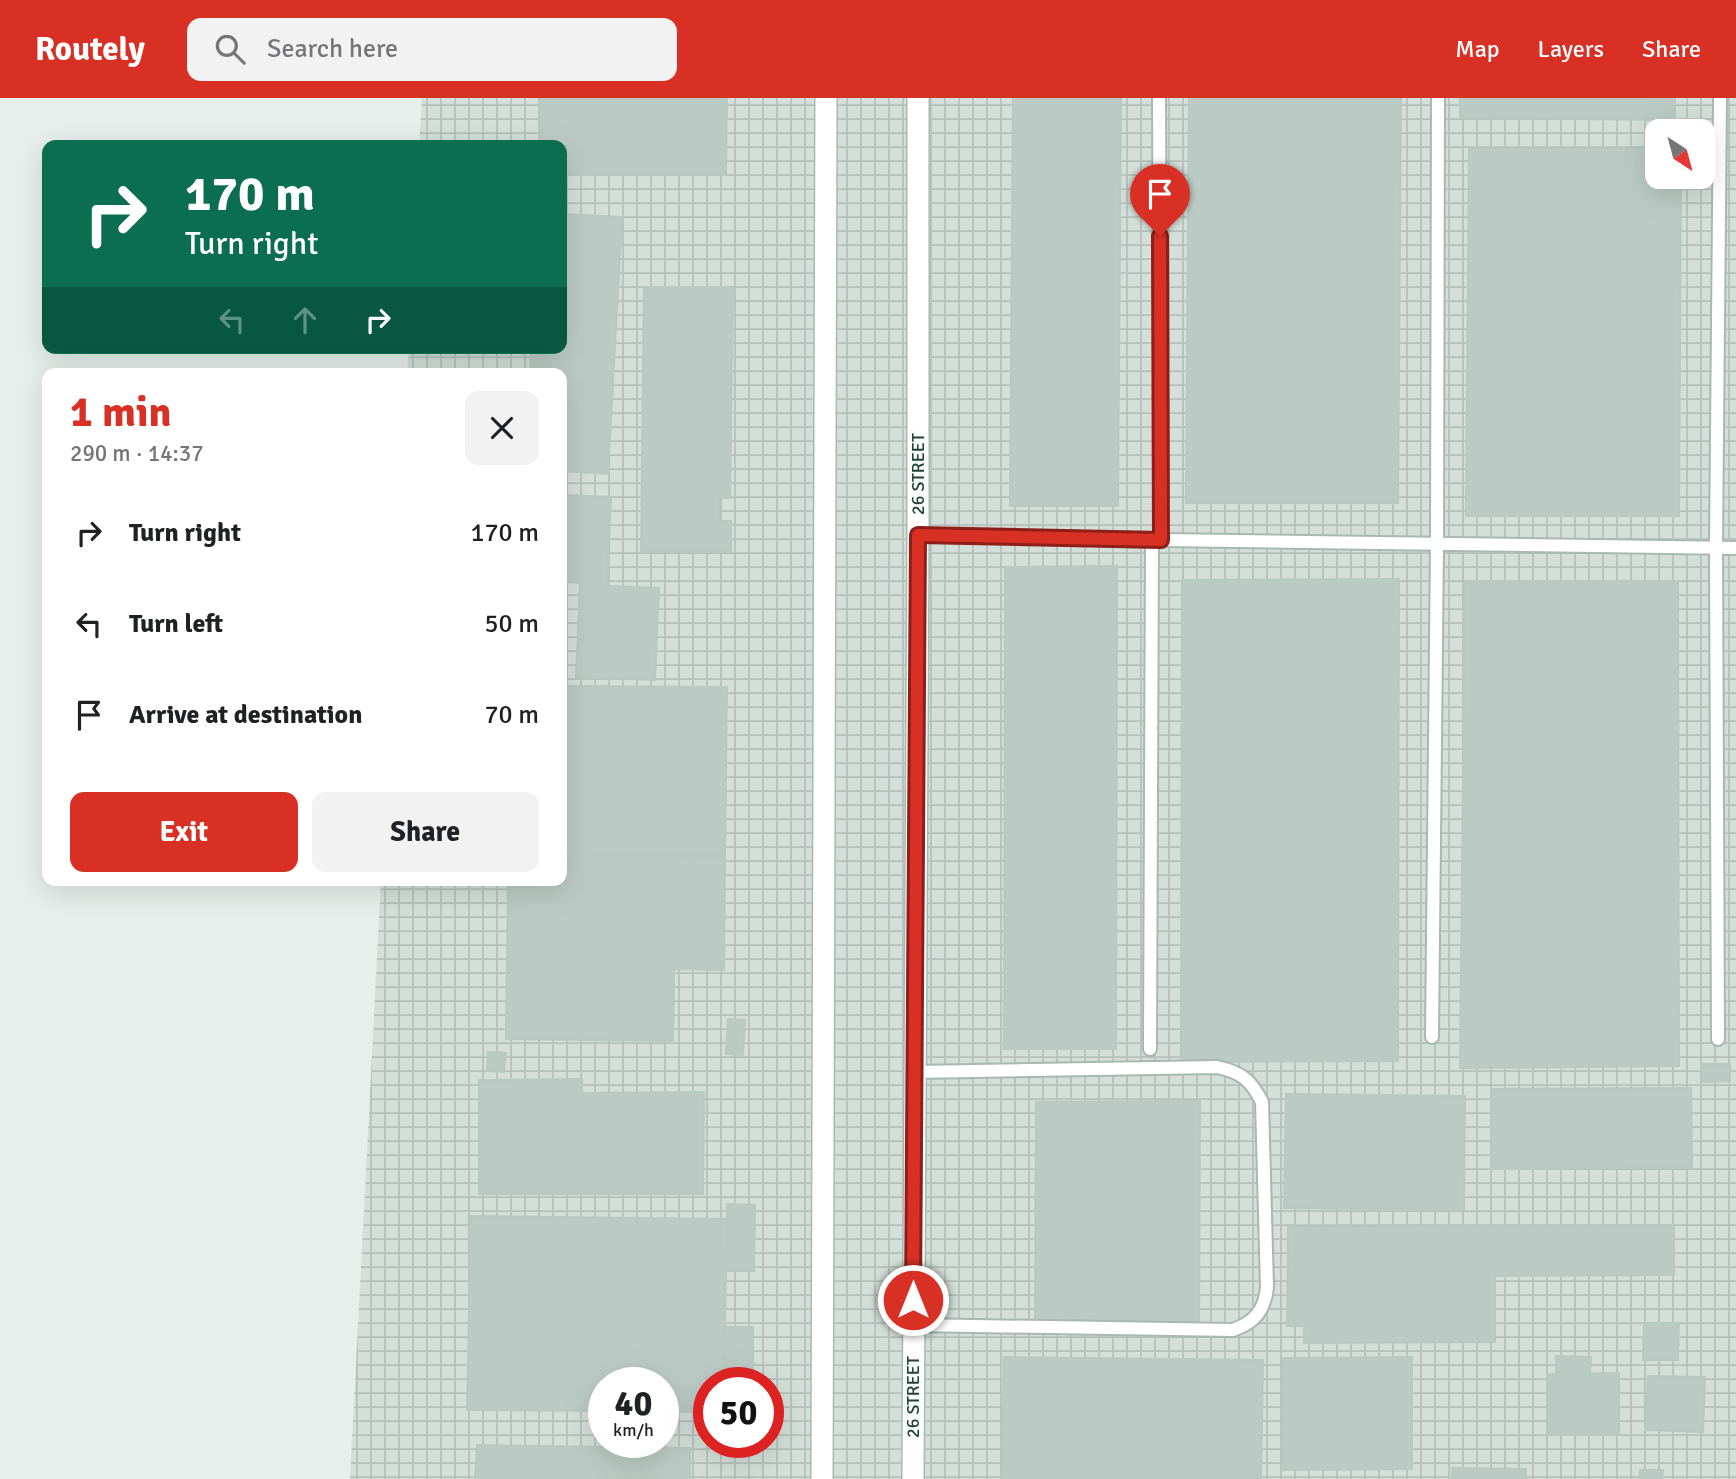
<!DOCTYPE html>
<html lang="en">
<head>
<meta charset="utf-8">
<style>
	:root { --surface:#fff; --page:#f2f2f2; --text:#202124; --muted:#757577; --accent:#d93025 }
	body { margin:0; font-family:Signika,sans-serif; background:var(--page); color:var(--text); height:100vh; display:flex; flex-direction:column; font-size:26px; white-space:nowrap }
	* { box-sizing:border-box; margin:0 }
	p { font-size:23px; color:var(--muted) }
	.icon { flex:none; width:38px; height:38px; fill:none; stroke:currentColor; stroke-width:2; stroke-linecap:round; stroke-linejoin:round }
	.map { position:relative; flex:1; overflow:hidden }
	.panel { position:absolute; left:42px; top:270px; width:525px; height:518px; display:flex; flex-direction:column; background:var(--surface); border-radius:14px; box-shadow:0 7px 28px #0002 }
	.panel>* { flex:none }
	.banner { position:absolute; left:42px; top:42px; width:525px; height:214px; border-radius:14px; box-shadow:0 7px 28px #0002; background:#0b6e4f; color:#fff; overflow:hidden }
	.needle { width:46px; rotate:144deg }
	.buttons { position:absolute; left:1645px; top:21px; display:grid; gap:14px }
	.buttons a { display:grid; place-items:center; width:70px; height:70px; border-radius:14px; background:var(--surface); box-shadow:0 7px 28px #0002; font-size:35px }
	.speed { position:absolute; left:588px; top:1269px; display:flex; gap:14px; font-size:35px; font-weight:700; text-align:center }
	.speed>* { display:grid; place-content:center; width:91px; height:91px; border-radius:50%; background:var(--surface); box-shadow:0 7px 28px #0002; line-height:1 }
	.speed small { font-size:18px; font-weight:400 }
	.speed .limit { border:10px solid #d22; background:#fff; color:#111 }
	.pin { position:absolute; display:grid; place-items:center; width:60px; height:60px; color:#fff; margin:-72px -30px; border-radius:50% 50% 50% 0; rotate:-45deg; box-shadow:0 0 7px #0007 }
	.pin .icon { rotate:45deg }
	.me { position:absolute; width:77px; margin:-38px; rotate:0deg; stroke-linejoin:round; filter:drop-shadow(0 0 5px #0008) }
	.turn { display:flex; align-items:center; gap:24px; height:147px; padding:0 28px; font-size:32px }
	.turn .icon { width:91px; height:91px; stroke-width:2.5 }
	.turn b { display:block; font-size:49px; line-height:60px }
	.lanes { display:flex; align-items:center; height:66px; padding:0 28px; background:#0003; justify-content:center; gap:35px; direction:ltr }
	.lanes .off { opacity:.35 }
	.round { display:grid; place-items:center; flex:none; width:74px; height:74px; border-radius:14px; background:var(--page) }
	.headline { display:flex; align-items:center; justify-content:space-between; height:119px; padding:0 28px }
	h1 { font-size:42px; font-weight:700; line-height:52px; color:var(--accent) }
	.button { display:flex; gap:14px; margin-top:auto; padding:14px 28px }
	.button a { flex:1; height:80px; border-radius:14px; background:var(--accent); color:#fff; font-size:28px; font-weight:700; line-height:80px; text-align:center }
	.button a+a { background:var(--page); color:var(--text) }
	ul { padding:0; list-style:none }
	li { display:flex; align-items:center; gap:21px; height:91px; padding:0 28px }
	li div { flex:1 }
	li b { display:block; font-size:26px }
	li em { font-style:normal }
	header { display:flex; align-items:center; gap:42px; box-sizing:border-box; height:98px; padding:0 35px; background:var(--accent); color:#fff }
	header strong { font-size:33px }
	nav { display:flex; gap:38px; margin-inline-start:auto; font-size:24px }
	.search { width:490px; height:63px; background:var(--page); display:flex; align-items:center; gap:18px; box-sizing:border-box; padding:0 24px; border-radius:14px; color:var(--muted); font-size:26px }
	.map>svg:first-child { display:block }
	.industrial { fill:url(#industrial-grid); fill-rule:evenodd }
	.building { fill:#bbcac4; stroke:#b8c9c2; stroke-width:2 }
	.lines { fill:none; stroke-linecap:round; stroke-linejoin:round }
	.service-casing { stroke:#a8b8b2; stroke-width:16 }
	.secondary-casing { stroke:#a4bbb3; stroke-width:24 }
	.service { stroke:#fff; stroke-width:12 }
	.secondary { stroke:#fff; stroke-width:21 }
	.route-casing { stroke:#8d1f18; stroke-width:18 }
	.route { stroke:#d93025; stroke-width:12 }
	.labels { text-anchor:middle; dominant-baseline:central; stroke-width:5; stroke-linejoin:round; paint-order:stroke }
	.street-label { font-size:18px; fill:#24423a; stroke:#f7fbf9 }
</style>
</head>
<body>
<header>
<strong>Routely</strong>
<div class="search"><svg class="icon" aria-label="search" viewBox="0 0 24 24"><circle cx="10" cy="10" r="6"/><path d="M15 15l6 6"/></svg>Search here</div>
<nav><a>Map</a><a>Layers</a><a>Share</a></nav>
</header>
<div class="map">
<svg width="1736" height="1381" viewBox="0 0 1736 1381">
	<defs>
		<pattern id="industrial-grid" width="8" height="8" patternUnits="userSpaceOnUse" patternTransform="scale(1.75)"><rect width="8" height="8" fill="#d4dfda"/><path d="M0 4h8M4 0v8" fill="none" stroke="#b6c1bc"/></pattern>
	</defs>
	<rect width="100%" height="100%" fill="#e6efeb"/>
	<path class="industrial" d="M422,0H1736V1381H350L381,782H562V275H407L409,250H562V47H419ZM1657,33H1703V79H1657ZM604,1284H663V1344H604ZM709,1284H768V1344H709Z"/>
	<g class="building">
		<path d="M540,0H727L726,77H562V47H540Z"/>
		<path d="M1013,0H1121L1118,408H1010Z"/>
		<path d="M1189,0H1401L1398,405H1186Z"/>
		<path d="M1460,0H1675V22L1460,20Z"/>
		<path d="M1469,51H1657V79H1681L1679,418H1466Z"/>
		<path d="M562,116L622,119L608,376L562,373V275H530L531,250H562Z"/>
		<path d="M644,189H733L730,400H719V423H731V454L641,453Z"/>
		<path d="M562,397L611,399L607,488L659,490L655,582L576,579L580,485L566,484L562,555Z"/>
		<path d="M1117,468L1116,951H1004L1005,469Z"/>
		<path d="M1399,481L1398,963L1181,964L1182,482Z"/>
		<path d="M1678,483L1679,968L1460,970L1465,484Z"/>
		<path d="M562,588L727,589L725,758L562,757Z"/>
		<path d="M562,757L725,758L724,872L674,871L673,943L506,941L508,782H562Z"/>
		<path d="M728,921L745,922L743,957L726,956Z"/>
		<path d="M488,954L506,955L504,974L487,973Z"/>
		<path d="M1701,966H1730V983L1701,984Z"/>
		<path d="M582,981V995L704,994L703,1096H479V982Z"/>
		<path d="M1691,990L1692,1070L1491,1071V991Z"/>
		<path d="M1286,996L1465,998L1464,1112L1284,1110Z"/>
		<path d="M1200,1003L1199,1229L1035,1228L1036,1004Z"/>
		<path d="M727,1106L755,1107L754,1173H726Z"/>
		<path d="M471,1118L727,1121L724,1284H709V1314H663V1284H604V1313L467,1312Z"/>
		<path d="M1674,1127V1177L1495,1178V1244L1304,1245V1228H1287L1288,1129Z"/>
		<path d="M1644,1225H1679L1678,1262H1643Z"/>
		<path d="M725,1229H753V1284H724Z"/>
		<path d="M1556,1258L1591,1259L1590,1275L1556,1274Z"/>
		<path d="M1004,1259L1263,1262L1261,1381H1002Z"/>
		<path d="M1412,1259V1371L1283,1372V1260Z"/>
		<path d="M1619,1275V1337H1548L1547,1276Z"/>
		<path d="M1648,1278L1705,1279L1703,1334L1646,1332Z"/>
		<path d="M477,1347L690,1350V1381H475Z"/>
		<path d="M1452,1370L1526,1371V1381H1452Z"/>
		<path d="M1640,1372H1663L1662,1381H1639Z"/>
	</g>
	<g class="lines">
		<g class="service-casing">
			<g id="service">
				<path d="M1159,0L1161,442"/>
				<path d="M918,437L1161,442L1736,450"/>
				<path d="M1432,939L1437,446L1438,0"/>
				<path d="M1718,941L1716,450L1720,0"/>
				<path d="M1150,951L1152,442"/>
				<path d="M913,1227L1233,1232C1255,1224 1264,1213 1267,1190L1262,1004C1251,982 1241,974 1217,969L915,974"/>
			</g>
		</g>
		<g class="secondary-casing">
			<g id="secondary">
				<path d="M822,1381L826,0"/>
				<path d="M913,1381L918,437V0"/>
			</g>
		</g>
		<use href="#service" class="service"/>
		<use href="#secondary" class="secondary"/>
	</g>
	<g class="lines">
		<g class="route-casing">
			<path id="route" d="M913,1202L918,437L1161,442L1160,138"/>
		</g>
		<use href="#route" class="route"/>
	</g>
	<g class="labels">
		<g class="street-label">
			<text transform="translate(918 376) rotate(-90)">26 STREET</text>
			<text transform="translate(913 1299) rotate(-90)">26 STREET</text>
		</g>
	</g>
</svg>
<div class="buttons">
<a><svg class="needle" viewBox="-14 -14 28 28"><path d="M0-13l5 13h-10z" fill="#e53935"/><path d="M0 13l5-13h-10z" fill="#757577"/></svg></a>
</div>
<div class="speed"><div>40<small>km/h</small></div><div class="limit">50</div></div>
<div class="pin" style="left:1160px;top:138px;background:#d93025"><svg class="icon" aria-label="arrive" viewBox="0 0 24 24"><path d="M6 21V4h12l-3 4 3 4H6"/></svg></div>
<svg class="me" style="left:913px;top:1202px" viewBox="-20 -20 40 40"><circle r="17" fill="#d93025" stroke="#fff" stroke-width="3"/><path d="M0-11L8 9 0 5-8 9z" fill="#fff"/></svg>
<div class="banner">
<div class="turn"><svg class="icon" aria-label="right" viewBox="0 0 24 24"><path d="M7 20v-9h11M14 6l5 5-5 5"/></svg><div><b>170 m</b>Turn right</div></div>
<div class="lanes"><svg class="icon off" aria-label="left" viewBox="0 0 24 24"><path d="M17 20v-9H6M10 6l-5 5 5 5"/></svg><svg class="icon off" aria-label="ahead" viewBox="0 0 24 24"><path d="M12 20V5M6 11l6-6 6 6"/></svg><svg class="icon" aria-label="right" viewBox="0 0 24 24"><path d="M7 20v-9h11M14 6l5 5-5 5"/></svg></div>
</div>
<section class="panel">
<div class="headline"><div><h1>1 min</h1><p>290 m · 14:37</p></div><a class="round"><svg class="icon" aria-label="close" viewBox="0 0 24 24"><path d="M6 6l12 12M18 6L6 18"/></svg></a></div>
<ul>
<li><svg class="icon" aria-label="right" viewBox="0 0 24 24"><path d="M7 20v-9h11M14 6l5 5-5 5"/></svg><div><b>Turn right</b></div><em>170 m</em></li>
<li><svg class="icon" aria-label="left" viewBox="0 0 24 24"><path d="M17 20v-9H6M10 6l-5 5 5 5"/></svg><div><b>Turn left</b></div><em>50 m</em></li>
<li><svg class="icon" aria-label="arrive" viewBox="0 0 24 24"><path d="M6 21V4h12l-3 4 3 4H6"/></svg><div><b>Arrive at destination</b></div><em>70 m</em></li>
</ul>
<div class="button"><a>Exit</a><a>Share</a></div>
</section>
</div>
</body>
</html>
